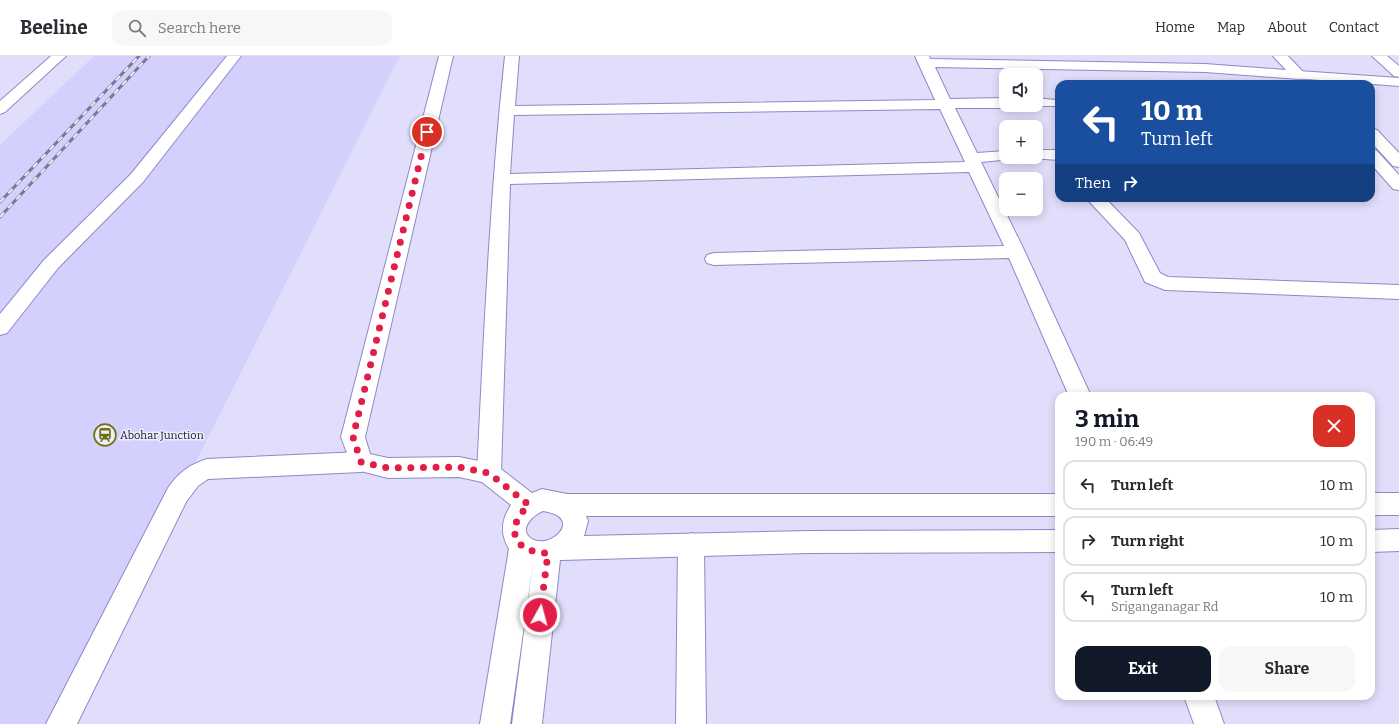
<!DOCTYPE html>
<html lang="en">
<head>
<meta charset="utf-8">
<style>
	:root { --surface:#fff; --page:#f7f7f7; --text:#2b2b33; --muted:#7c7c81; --line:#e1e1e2; --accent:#111827 }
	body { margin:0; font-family:Bitter,serif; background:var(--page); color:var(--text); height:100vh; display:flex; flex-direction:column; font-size:15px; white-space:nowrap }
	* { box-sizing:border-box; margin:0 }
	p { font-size:13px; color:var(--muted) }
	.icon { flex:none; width:22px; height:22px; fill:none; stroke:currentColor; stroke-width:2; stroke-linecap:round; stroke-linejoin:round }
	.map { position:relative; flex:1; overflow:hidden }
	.panel { position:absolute; left:1055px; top:336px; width:320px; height:308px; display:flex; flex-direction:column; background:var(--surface); border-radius:12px; box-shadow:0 2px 10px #0003 }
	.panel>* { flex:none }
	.top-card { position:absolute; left:1055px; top:24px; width:320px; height:122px; border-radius:12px; box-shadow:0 2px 10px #0003; background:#1a4fa0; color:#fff; overflow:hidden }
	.controls { position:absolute; left:999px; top:12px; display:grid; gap:8px }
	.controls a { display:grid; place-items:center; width:44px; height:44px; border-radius:8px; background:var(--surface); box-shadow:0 2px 10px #0003; font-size:20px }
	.pin { position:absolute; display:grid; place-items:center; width:34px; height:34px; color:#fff; margin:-17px; border:2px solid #fff; border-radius:50%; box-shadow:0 1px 4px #0007 }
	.me { position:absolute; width:44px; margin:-22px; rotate:7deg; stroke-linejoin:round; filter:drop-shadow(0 0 3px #0008) }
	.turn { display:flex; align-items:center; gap:14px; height:84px; padding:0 20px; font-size:18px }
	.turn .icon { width:52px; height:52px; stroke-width:2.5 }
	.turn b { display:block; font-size:28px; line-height:34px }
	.then { display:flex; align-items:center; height:38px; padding:0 20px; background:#0003; gap:8px; font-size:15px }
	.round { display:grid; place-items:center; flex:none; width:42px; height:42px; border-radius:12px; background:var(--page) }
	.headline { display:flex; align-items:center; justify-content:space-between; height:68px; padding:0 20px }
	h1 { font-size:24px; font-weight:700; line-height:30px; color:var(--accent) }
	.cta { display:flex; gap:8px; margin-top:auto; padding:8px 20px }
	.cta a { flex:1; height:46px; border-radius:12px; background:var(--accent); color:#fff; font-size:16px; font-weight:700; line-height:46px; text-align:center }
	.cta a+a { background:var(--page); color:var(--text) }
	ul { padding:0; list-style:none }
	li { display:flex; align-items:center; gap:12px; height:50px; margin:0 8px 6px; padding:0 12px; border:2px solid var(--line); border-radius:12px }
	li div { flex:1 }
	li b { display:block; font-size:15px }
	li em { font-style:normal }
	header { display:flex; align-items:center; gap:24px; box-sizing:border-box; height:56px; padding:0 20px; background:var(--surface); border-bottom:1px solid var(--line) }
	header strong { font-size:19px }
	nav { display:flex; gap:22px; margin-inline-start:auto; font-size:14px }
	.search { width:280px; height:36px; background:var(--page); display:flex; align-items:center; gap:10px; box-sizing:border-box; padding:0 14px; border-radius:12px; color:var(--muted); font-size:15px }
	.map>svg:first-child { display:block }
	.built { fill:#d3d0fd }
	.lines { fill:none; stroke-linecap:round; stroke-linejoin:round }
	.street-casing { stroke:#8f88c8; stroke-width:2 }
	.secondary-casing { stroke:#8f88c8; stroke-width:2 }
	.street { fill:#fff; fill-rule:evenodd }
	.secondary { fill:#fff; fill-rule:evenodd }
	.rail-casing { stroke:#7c7993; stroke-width:3 }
	.rail { stroke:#eeedfb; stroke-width:2; stroke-dasharray:6; stroke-linecap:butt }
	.route { stroke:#e11d48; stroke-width:7; stroke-dasharray:0 12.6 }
	.labels { text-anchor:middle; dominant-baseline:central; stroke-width:3; stroke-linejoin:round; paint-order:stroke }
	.poi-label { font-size:11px; fill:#19162e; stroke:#eeedfb; text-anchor:start }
</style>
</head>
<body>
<header>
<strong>Beeline</strong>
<div class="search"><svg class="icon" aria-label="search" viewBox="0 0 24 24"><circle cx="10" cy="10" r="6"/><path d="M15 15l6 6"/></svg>Search here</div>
<nav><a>Home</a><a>Map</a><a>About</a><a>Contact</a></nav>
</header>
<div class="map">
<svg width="1399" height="668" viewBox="0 0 1399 668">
	<rect width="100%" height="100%" fill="#e0defa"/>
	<path class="built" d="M94,0H400L64,668H0V89Z"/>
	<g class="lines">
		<g class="street-casing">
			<g id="street">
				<path d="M51,0H66L5,56L0,58V45Z"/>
				<path d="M227,0H241L143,126L58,212L7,277L0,279V258L44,204L131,118Z"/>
				<path d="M505,0H519L515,50L935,44L915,0H929L930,3L1205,8L1286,14L1273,0H1288L1306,19L1304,22L1299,23L1205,16L935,11L950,43L1006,42V49H1012L1006,52H955L977,97L1006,95V101H1013L1012,103L981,106L1025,196L1091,340H1069L1009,202L714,209L707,207L705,203L707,199L714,197L1004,190L969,116L510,128L501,417L497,424L489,427L481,424L477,417C484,278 490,138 505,0ZM940,53L965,106L510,118L514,59Z"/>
				<path d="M1372,0H1387L1399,10V21L1394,20Z"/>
				<path d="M1036,42L1055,44L1058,47L1055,50H1031L1030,49H1036Z"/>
				<path d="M1036,94H1059V104L1030,102L1029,101H1036Z"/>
				<path d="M1086,142H1105L1139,177L1160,217L1168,221L1399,229V243L1165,234L1145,226L1125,184Z"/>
				<path d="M361,396L369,399L373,406L369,413L361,416L208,423L198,430L186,446L77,668H46L168,432C179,416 189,409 207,403Z"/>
				<path d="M691,477L700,481L704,489L706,668H676L678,489L682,481Z"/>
				<path d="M1184,640H1214L1224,668H1194Z"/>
			</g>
		</g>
		<g class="secondary-casing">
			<g id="secondary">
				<path d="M439,0H453L365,381L370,398L388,402L459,401L489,407L497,410L532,437L542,433L567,438H1059V460H586L588,465L584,480L810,475L1059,474V496L810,497L562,504H560L542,668H512L533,507L510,668H480L509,493C500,478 501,464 511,449L482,426L459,421L388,422L353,413L341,381ZM543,455C585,461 551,494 532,483C517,474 533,459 543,455Z"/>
				<path d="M1299,15L1399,22V30L1294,22L1292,19L1294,16Z"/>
				<path d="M1371,72L1377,74L1399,97V111L1393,110L1371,86Z"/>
				<path d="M1371,93L1377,95L1399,119V134L1393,133L1371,108Z"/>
				<rect x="1371" y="437" width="28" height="22"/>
				<path d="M1399,473V495L1371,496V474Z"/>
			</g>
		</g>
		<use href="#street" class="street"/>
		<use href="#secondary" class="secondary"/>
		<g class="rail-casing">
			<g id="rail">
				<path d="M0,146L139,0"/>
				<path d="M0,161L149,0"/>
			</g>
		</g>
		<use href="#rail" class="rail"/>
	</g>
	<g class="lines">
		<path class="route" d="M427,76L353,381L361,406L388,412L459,411L489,417L529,449C503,473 514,497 548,497L540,559"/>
	</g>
	<defs>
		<g id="station-ring" transform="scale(1.15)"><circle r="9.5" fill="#eeedfb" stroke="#727013" stroke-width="1.5"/><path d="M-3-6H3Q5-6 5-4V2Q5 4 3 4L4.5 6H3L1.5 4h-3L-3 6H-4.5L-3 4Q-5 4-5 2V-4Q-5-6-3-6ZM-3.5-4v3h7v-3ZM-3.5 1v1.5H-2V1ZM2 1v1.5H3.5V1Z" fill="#727013"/></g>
	</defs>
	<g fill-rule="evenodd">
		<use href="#station-ring" x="105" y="379"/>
	</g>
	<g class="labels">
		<g class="poi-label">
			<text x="120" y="379">Abohar Junction</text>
		</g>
	</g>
</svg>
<div class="controls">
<a><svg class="icon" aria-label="sound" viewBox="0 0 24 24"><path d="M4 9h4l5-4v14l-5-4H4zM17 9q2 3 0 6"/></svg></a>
<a>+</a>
<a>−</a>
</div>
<div class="pin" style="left:427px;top:76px;background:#d93025"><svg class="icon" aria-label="arrive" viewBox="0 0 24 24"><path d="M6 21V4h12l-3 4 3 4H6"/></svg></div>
<svg class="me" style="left:540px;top:559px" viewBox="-20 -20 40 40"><circle r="17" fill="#e11d48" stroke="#fff" stroke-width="3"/><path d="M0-11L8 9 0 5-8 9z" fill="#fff"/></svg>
<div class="top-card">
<div class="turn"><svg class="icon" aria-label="left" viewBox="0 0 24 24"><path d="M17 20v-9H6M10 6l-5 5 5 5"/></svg><div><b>10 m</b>Turn left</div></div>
<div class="then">Then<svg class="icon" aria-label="right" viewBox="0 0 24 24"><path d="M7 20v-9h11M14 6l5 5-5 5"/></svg></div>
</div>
<section class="panel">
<div class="headline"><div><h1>3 min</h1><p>190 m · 06:49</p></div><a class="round" style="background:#d93025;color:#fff"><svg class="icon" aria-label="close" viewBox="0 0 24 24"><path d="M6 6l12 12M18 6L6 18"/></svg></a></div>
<ul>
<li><svg class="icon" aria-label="left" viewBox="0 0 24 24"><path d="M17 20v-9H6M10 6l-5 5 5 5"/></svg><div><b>Turn left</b></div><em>10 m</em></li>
<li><svg class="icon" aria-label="right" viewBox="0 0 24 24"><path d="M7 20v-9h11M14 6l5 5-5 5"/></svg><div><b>Turn right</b></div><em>10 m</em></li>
<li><svg class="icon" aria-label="left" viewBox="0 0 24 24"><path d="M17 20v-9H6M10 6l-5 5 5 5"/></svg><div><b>Turn left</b><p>Sriganganagar Rd</p></div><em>10 m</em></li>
</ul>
<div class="cta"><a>Exit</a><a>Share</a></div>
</section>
</div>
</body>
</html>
